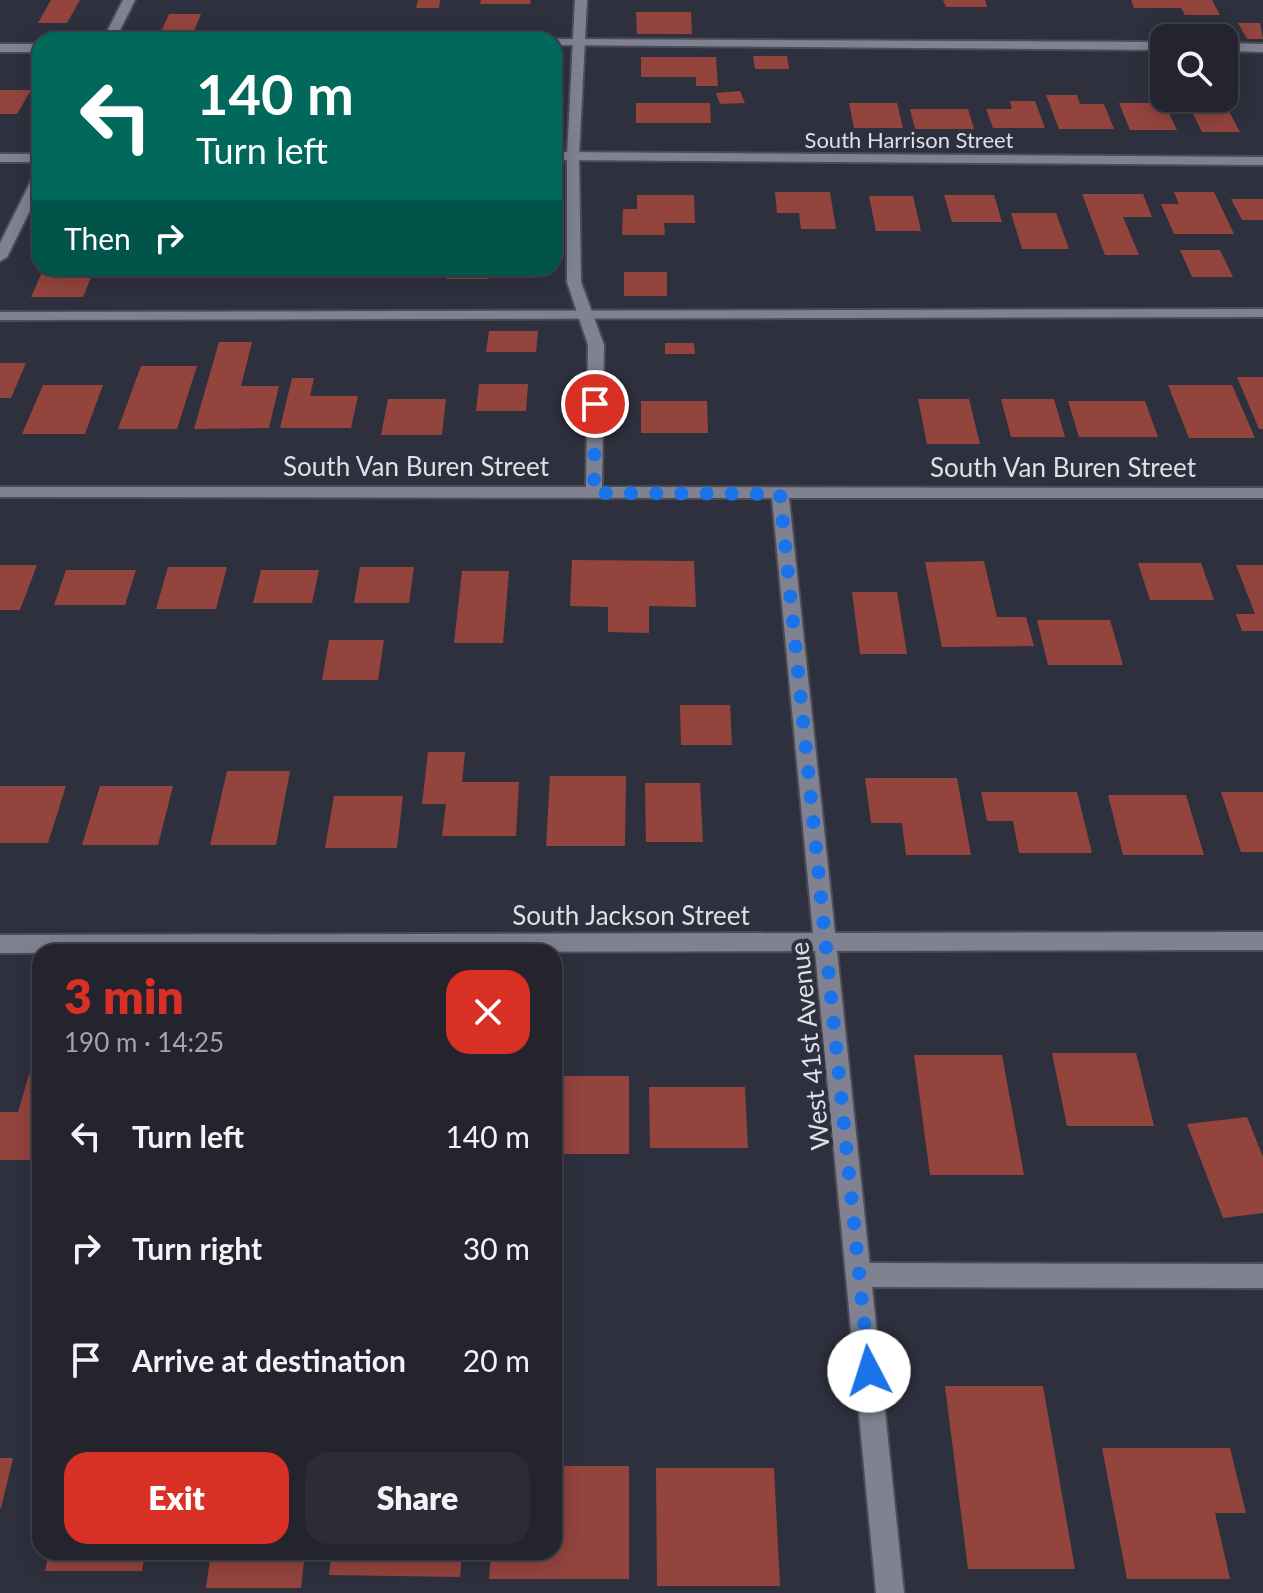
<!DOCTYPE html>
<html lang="en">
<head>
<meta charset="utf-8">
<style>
	:root { --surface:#23242e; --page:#2b2c36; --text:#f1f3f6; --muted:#a3a4aa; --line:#40414a; --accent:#d93025 }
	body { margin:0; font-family:Lato,sans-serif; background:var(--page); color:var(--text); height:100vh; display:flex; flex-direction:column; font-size:30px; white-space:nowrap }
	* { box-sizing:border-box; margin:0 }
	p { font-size:26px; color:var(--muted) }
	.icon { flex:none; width:44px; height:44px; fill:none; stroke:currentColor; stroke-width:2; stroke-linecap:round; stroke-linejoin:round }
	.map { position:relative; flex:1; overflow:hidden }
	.side { position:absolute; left:32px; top:944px; width:530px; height:616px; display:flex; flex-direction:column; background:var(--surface); border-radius:24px; box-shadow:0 4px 20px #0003,0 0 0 2px var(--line) }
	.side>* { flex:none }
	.hud { position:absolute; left:32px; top:32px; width:530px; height:244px; border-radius:24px; box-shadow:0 4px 20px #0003,0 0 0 2px var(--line); background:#00695c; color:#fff; overflow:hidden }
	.buttons { position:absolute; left:1150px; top:24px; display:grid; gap:16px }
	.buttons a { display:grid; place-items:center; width:88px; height:88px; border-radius:16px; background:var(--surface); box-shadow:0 4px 20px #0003,0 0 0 2px var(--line); font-size:40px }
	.pin { position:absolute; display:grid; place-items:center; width:68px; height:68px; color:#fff; margin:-34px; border:4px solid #fff; border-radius:50%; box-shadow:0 2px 8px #0007 }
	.me { position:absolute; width:88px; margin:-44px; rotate:355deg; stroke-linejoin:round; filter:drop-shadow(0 0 6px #0008) }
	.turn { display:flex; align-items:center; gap:28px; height:168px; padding:0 32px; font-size:36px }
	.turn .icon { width:104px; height:104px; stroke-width:2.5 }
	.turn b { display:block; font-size:56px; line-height:68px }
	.then { display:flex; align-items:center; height:76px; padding:0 32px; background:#0003; gap:16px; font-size:30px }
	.round { display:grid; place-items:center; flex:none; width:84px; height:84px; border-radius:24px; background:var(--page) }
	.overview { display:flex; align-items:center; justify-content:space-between; height:136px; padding:0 32px }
	h1 { font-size:48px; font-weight:800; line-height:60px; color:var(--accent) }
	.primary-button { display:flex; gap:16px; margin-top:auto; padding:16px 32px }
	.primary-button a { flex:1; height:92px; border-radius:24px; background:var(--accent); color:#fff; font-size:32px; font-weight:800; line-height:92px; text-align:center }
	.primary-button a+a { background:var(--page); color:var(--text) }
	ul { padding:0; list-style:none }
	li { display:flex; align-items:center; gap:24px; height:112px; padding:0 32px }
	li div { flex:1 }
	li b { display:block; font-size:30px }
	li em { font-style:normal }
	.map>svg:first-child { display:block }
	.building { fill:#92443d }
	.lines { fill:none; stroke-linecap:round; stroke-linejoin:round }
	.lane-casing { stroke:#4b4c57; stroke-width:4 }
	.street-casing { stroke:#4b4c57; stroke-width:4 }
	.secondary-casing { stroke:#4b4c57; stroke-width:4 }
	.lane { fill:#808292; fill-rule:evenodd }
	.street { fill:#808292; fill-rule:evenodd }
	.secondary { fill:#808292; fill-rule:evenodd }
	.route { stroke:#1a73e8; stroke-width:14; stroke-dasharray:0 25.2 }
	.labels { text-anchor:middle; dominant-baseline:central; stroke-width:8; stroke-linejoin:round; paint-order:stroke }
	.far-street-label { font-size:22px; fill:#dedfe8; stroke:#2f303e }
	.street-label { font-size:26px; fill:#dedfe8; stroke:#2f303e }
</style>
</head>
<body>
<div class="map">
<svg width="1263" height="1593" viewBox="0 0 1263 1593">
	<rect width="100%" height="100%" fill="#2f303e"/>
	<g class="building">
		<path d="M51,0H80L67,23H38Z"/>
		<path d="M418,0H440L439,8H416Z"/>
		<path d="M481,0H531L530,4H480Z"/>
		<path d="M943,0H985L987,7H946Z"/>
		<path d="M1131,0H1212L1220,15H1185L1181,8H1134Z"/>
		<path d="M636,12H691L692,34H637Z"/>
		<path d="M169,14H201L192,36H159Z"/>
		<path d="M1238,23H1260L1263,39H1247Z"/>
		<path d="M753,56H787L789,69H755Z"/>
		<path d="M641,57H716L718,86H696V77H641Z"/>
		<path d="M0,90H31L17,114H0Z"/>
		<path d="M740,91L745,103L720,104L716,93Z"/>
		<path d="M1046,95H1077L1080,104H1104L1114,129H1059Z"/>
		<path d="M1010,101H1035L1045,128H993L986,109H1012Z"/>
		<path d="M636,103H710L711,123H636Z"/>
		<path d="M849,103H897L903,128H854Z"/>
		<path d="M1119,103H1164L1177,130H1130Z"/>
		<path d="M1188,104H1225L1240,132H1202Z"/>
		<path d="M910,109H968L974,129H915Z"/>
		<path d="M775,192H830L836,229H801L799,213H777Z"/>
		<path d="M1174,192H1214L1234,234H1174L1161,204H1179Z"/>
		<path d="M1082,194H1143L1152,217H1123L1139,255H1105Z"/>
		<path d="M637,195H694L695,223H664L665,235H622L623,209H637Z"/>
		<path d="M944,195H994L1002,222H952Z"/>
		<path d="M869,196H913L921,231H876Z"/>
		<path d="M1231,199H1263V220H1242Z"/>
		<path d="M1011,213H1056L1069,249H1022Z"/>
		<path d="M1180,250H1220L1233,277H1192Z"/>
		<path d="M44,268H95L83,297H31Z"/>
		<path d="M447,268H489L488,279H446Z"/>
		<rect x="624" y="272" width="43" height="24"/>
		<path d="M489,331H538L536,352H486Z"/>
		<path d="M219,342H252L241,386H279L269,428L194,429Z"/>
		<path d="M665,343H694L695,354H665Z"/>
		<path d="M0,363H26L11,398H0Z"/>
		<path d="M141,366H197L177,429H118Z"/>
		<path d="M1237,377H1263V429H1259Z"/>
		<path d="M292,378H314L310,396H358L351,428H280Z"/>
		<path d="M479,384H528L526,411H476Z"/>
		<path d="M43,385H103L85,434H22Z"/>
		<path d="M1168,385H1232L1255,438H1189Z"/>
		<path d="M388,399H446L442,435H381Z"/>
		<path d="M918,399H969L980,444H927Z"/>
		<path d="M1001,399H1054L1065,437H1011Z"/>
		<path d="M641,401H707L708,433H641Z"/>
		<path d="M1068,401H1145L1158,437H1079Z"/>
		<path d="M572,560L694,561L696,607L649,606V633L608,632V607L570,606Z"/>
		<path d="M984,561L997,617H1026L1034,646L942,647L925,562Z"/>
		<path d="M1138,563H1201L1214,600H1150Z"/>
		<path d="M0,565H37L20,610H0Z"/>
		<path d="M1236,565H1263V631H1242L1236,614H1255Z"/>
		<path d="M168,567H227L216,609H156Z"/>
		<path d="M360,567H414L409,603H354Z"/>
		<path d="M66,570H136L125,605H54Z"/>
		<path d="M261,570H319L312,603H253Z"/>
		<path d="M462,571H509L503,643H454Z"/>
		<path d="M852,592H897L907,654H860Z"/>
		<path d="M1037,620H1110L1123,665H1048Z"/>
		<path d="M329,640H384L378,680H322Z"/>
		<path d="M680,705H730L732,745H681Z"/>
		<path d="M428,752H465L462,782H519L516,836H442L446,804H422Z"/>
		<path d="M227,771H290L276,845H210Z"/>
		<path d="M550,776H626L625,846H546Z"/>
		<path d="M865,778H957L971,855H906L902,823H871Z"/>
		<path d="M645,783H700L703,842H646Z"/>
		<path d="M0,786H66L48,843H0Z"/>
		<path d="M100,786H173L158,845H82Z"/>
		<path d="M981,792H1077L1092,853H1019L1013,821H987Z"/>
		<path d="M1221,792H1263V852H1241Z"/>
		<path d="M1108,795H1186L1204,855H1123Z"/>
		<path d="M334,796H403L397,848H325Z"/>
		<path d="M1052,1053H1136L1154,1126H1067Z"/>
		<path d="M914,1055H1002L1024,1175H930Z"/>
		<path d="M31,1068H40V1160H0V1112H18Z"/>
		<rect x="554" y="1076" width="75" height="78"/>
		<path d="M649,1087H745L748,1148H650Z"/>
		<path d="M1247,1117L1263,1157V1213L1223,1218L1187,1124Z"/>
		<path d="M945,1386H1043L1075,1569H968Z"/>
		<path d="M1102,1448H1230L1246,1513H1215L1230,1579H1127Z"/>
		<path d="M0,1458H13L1,1508H0Z"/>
		<path d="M554,1466H629V1579H489L491,1552H554Z"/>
		<path d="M656,1468H774L780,1586H657Z"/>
		<path d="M49,1552H145L142,1571H45Z"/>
		<path d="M211,1552H305L301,1588H206Z"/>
		<path d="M332,1552H462L460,1577L329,1575Z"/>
	</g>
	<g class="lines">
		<g class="lane-casing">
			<g id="lane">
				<path d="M554,39L1164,42V50L554,45V40H550Z"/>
				<path d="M1224,43L1263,44V52L1224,51Z"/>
				<rect x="0" y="44" width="40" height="8"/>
				<path d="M1263,309V317L0,320V312Z"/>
				<path d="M860,1263L1263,1264V1288L860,1287L851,1284L847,1275L851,1266Z"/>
			</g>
		</g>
		<g class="street-casing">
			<g id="street">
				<path d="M123,0H135L115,40H103Z"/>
				<path d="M575,0H587L579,156L581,282L604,345L602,487L1263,488V498H789L835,933L1263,932V950L837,951L904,1593H876L815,951L0,953V935L813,933L772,498L0,497V487H586L588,345L567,282V156Z"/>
				<path d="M40,173V190L7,257L0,261V243L33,177Z"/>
			</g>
		</g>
		<g class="secondary-casing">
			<g id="secondary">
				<path d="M554,152L1263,157V165L554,160Z"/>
				<rect x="0" y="154" width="40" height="8"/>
			</g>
		</g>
		<use href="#lane" class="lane"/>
		<use href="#street" class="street"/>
		<use href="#secondary" class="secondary"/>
	</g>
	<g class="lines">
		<path class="route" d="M595,404L594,493L780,494L869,1371"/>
	</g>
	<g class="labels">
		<g class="far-street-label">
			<text x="909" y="139">South Harrison Street</text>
		</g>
		<g class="street-label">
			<text x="416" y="466">South Van Buren Street</text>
			<text x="1063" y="467">South Van Buren Street</text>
			<text x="631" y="915">South Jackson Street</text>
			<text transform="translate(809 1046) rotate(-96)">West 41st Avenue</text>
		</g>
	</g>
</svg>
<div class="buttons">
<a><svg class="icon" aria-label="search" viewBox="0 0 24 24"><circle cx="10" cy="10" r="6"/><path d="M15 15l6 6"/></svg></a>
</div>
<div class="pin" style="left:595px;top:404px;background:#d93025"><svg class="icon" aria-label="arrive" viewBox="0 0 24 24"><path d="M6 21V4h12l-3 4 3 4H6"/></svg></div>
<svg class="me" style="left:869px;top:1371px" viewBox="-20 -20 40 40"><circle r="19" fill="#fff"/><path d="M0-13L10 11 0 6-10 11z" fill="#1a73e8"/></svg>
<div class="hud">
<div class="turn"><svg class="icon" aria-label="left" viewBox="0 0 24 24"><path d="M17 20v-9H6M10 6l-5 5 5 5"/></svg><div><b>140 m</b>Turn left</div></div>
<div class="then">Then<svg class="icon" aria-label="right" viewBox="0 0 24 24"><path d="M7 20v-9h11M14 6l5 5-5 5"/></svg></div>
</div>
<section class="side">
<div class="overview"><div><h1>3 min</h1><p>190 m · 14:25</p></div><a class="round" style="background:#d93025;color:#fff"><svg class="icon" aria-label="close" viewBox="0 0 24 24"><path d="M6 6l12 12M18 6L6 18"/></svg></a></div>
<ul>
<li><svg class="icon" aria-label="left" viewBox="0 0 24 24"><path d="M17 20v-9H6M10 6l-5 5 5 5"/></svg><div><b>Turn left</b></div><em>140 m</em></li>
<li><svg class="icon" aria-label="right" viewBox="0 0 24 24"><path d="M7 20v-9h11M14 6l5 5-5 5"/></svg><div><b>Turn right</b></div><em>30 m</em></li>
<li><svg class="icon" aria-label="arrive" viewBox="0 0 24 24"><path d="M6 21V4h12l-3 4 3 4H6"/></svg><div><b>Arrive at destination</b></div><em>20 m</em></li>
</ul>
<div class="primary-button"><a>Exit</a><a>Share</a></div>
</section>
</div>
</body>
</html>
